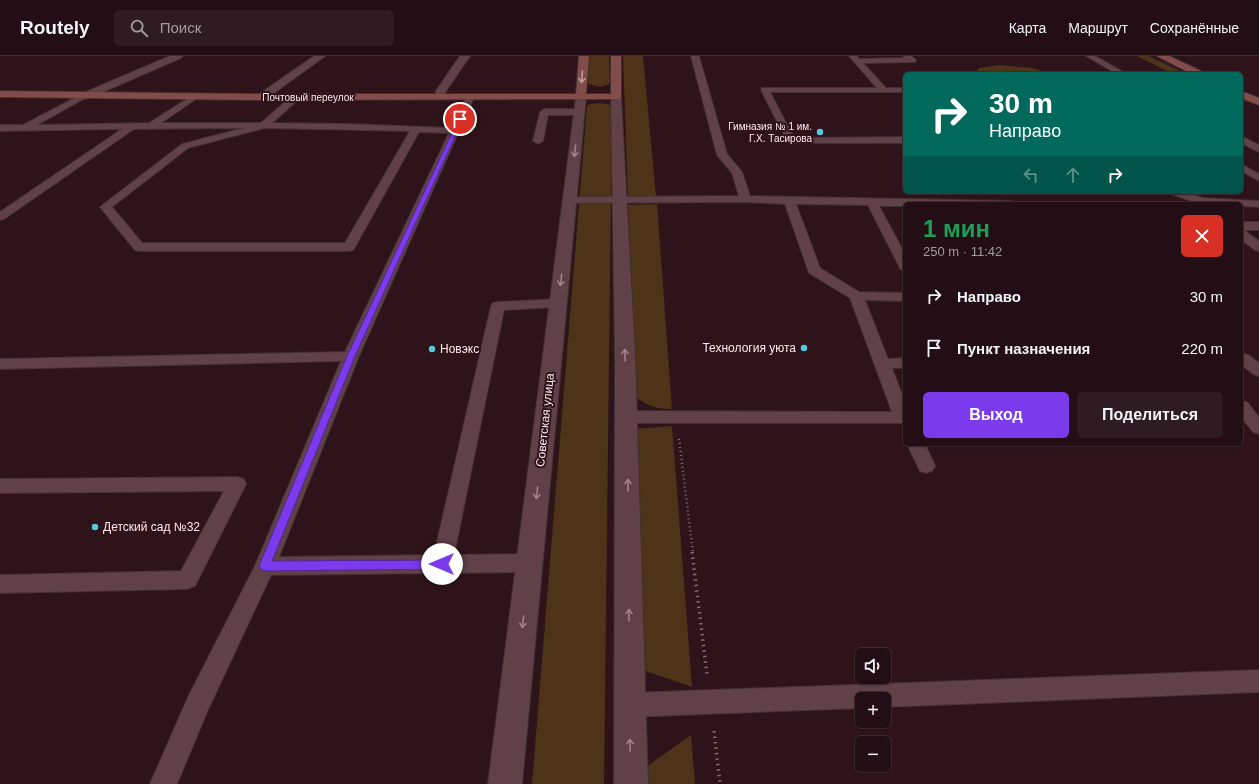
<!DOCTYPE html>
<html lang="ru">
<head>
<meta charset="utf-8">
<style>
	:root { --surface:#220e14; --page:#2e1c22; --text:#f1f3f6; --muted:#a29ca0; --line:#3f2e34; --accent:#7c3aed }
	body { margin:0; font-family:Arial,sans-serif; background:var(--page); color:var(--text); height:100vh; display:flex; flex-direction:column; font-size:15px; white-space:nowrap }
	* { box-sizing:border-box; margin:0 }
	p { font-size:13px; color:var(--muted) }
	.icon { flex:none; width:22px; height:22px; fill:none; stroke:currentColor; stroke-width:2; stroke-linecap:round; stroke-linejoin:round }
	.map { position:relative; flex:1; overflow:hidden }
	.sheet { position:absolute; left:903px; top:146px; width:340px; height:244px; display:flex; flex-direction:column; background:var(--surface); border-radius:6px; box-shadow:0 1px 3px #0004,0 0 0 1px var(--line) }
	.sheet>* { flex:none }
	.guide { position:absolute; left:903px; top:16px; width:340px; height:122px; border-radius:6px; box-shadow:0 1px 3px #0004,0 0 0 1px var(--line); background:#00695c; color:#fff; overflow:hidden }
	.controls { position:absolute; left:855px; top:592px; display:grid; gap:8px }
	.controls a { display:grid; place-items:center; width:36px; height:36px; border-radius:6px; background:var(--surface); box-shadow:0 1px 3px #0004,0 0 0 1px var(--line); font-size:20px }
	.pin { position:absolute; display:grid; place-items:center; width:34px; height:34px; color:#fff; margin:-17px; border:2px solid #fff; border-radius:50%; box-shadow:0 1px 4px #0007 }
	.me { position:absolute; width:44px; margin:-22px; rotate:270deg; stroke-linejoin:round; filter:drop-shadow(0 0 3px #0008) }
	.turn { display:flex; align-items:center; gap:14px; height:84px; padding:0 20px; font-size:18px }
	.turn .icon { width:52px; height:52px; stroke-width:2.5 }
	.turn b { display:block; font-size:28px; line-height:34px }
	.lanes { display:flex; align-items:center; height:38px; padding:0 20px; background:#0003; justify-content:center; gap:20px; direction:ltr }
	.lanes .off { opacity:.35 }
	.round { display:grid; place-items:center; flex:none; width:42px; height:42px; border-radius:6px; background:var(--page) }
	.overview { display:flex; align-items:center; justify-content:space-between; height:68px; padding:0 20px }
	h1 { font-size:24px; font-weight:700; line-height:30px; color:#1e9e55 }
	.button { display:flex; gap:8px; margin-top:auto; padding:8px 20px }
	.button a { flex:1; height:46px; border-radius:6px; background:var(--accent); color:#fff; font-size:16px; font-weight:700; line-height:46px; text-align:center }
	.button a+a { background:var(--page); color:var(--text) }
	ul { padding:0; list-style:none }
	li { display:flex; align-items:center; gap:12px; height:52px; padding:0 20px }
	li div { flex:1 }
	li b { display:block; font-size:15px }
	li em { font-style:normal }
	header { display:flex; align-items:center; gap:24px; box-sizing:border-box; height:56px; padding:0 20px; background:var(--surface); border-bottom:1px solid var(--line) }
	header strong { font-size:19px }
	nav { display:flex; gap:22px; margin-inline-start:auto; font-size:14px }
	.search { width:280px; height:36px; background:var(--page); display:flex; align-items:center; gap:10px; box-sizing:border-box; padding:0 14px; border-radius:6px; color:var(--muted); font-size:15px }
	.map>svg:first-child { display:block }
	.green { fill:#4d3317 }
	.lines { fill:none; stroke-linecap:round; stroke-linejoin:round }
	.lane-casing { stroke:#432f33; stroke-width:2 }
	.street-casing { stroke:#432f33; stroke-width:2 }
	.secondary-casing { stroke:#432f33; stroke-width:2 }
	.path-far1 { stroke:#856c72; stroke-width:2.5; stroke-dasharray:1 3; stroke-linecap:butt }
	.path { stroke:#856c72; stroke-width:3.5; stroke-dasharray:1.5 4; stroke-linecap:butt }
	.lane { fill:#604148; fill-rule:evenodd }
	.street { fill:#604148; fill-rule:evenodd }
	.secondary { fill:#814c49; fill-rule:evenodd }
	.oneway { stroke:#bf9a9b }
	.oneway2 { stroke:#9f848a }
	.route { fill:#7c3aed; stroke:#51269a }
	.poi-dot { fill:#54cadd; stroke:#2e131a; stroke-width:1.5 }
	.labels { text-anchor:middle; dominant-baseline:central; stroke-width:4; stroke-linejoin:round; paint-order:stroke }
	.far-street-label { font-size:10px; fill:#fde9ed; stroke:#2e131a }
	.far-poi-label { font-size:10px; fill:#fde9ed; stroke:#2e131a; text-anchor:end }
	.poi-label { font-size:12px; fill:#fde9ed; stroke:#2e131a; text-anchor:start }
	.street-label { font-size:12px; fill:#fde9ed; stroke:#2e131a }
</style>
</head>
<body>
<header>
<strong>Routely</strong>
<div class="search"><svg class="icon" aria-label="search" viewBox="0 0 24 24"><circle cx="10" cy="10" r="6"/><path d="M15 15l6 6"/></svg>Поиск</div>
<nav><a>Карта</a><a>Маршрут</a><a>Сохранённые</a></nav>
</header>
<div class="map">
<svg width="1259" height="728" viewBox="0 0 1259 728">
	<rect width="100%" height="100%" fill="#2e131a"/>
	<g class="green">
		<path d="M589,0H609L610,27C604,32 595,31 588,27Z"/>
		<path d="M623,0H643L656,140H628Z"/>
		<path d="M1137,0H1149L1186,18H1173Z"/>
		<path d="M1001,9L1032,12L1053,18H977L976,16L979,12Z"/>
		<path d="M599,47L608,48L612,51L604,728H532L587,50L590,48Z"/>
		<path d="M657,148L672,353C655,353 648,350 634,340L628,149Z"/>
		<path d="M672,370L692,631L643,614L635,373Z"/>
		<path d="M691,679L695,728H646V711Z"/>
	</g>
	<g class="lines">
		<g class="lane-casing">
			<g id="lane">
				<path d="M691,0H699L727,98L742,116L750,140L1011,145L1017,148H905V150H879L905,198V214L900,213L899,210L868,149L796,148L820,212L859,236L905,237V245L865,244L888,303L905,302V312H892L905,346V367H627L621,365L619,361L621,357L627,355L892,356L850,242L809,217L785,148L745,146L570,147L564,144L570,141L739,140L732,117L717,99Z"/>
				<path d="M849,0H857L859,3L905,2L903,0H911L916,4L915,6L863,7L886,32H905V36H770L794,82L905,81V87H788L761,34L762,32H877Z"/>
				<path d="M1086,0H1095L1127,18H1117Z"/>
				<path d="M82,38H88L89,40L37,69L149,67L193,39L197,41L196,43L161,67H261L293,39H299L300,41L299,43L272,67L348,68L451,72L467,39H470L474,41L359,300L279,501L434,499L491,250L493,247L498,246L558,243L563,244L565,247L563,250L558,251L504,254L454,499L529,498L536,501L539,507L536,513L529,516L271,519L207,656L177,728H150L189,639L255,510L341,305L0,313V303L345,296L449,77L419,76L355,191L353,194L349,195H139L135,194L100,151L182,88L244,72L134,73L4,163L0,164V156L122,73L0,75V69H23ZM265,72L410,75L345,187H142L112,151L188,92Z"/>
				<path d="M544,53H579L583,56L579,59H548L543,85L538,88L533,85L540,56Z"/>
				<path d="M1241,80L1259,89V96L1241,87Z"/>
				<path d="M1241,108L1259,118V125L1241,115Z"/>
				<path d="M1170,136H1186L1203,142L1259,145V151L1241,150V148H1201L1171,138Z"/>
				<rect x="1241" y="166" width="18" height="8"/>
				<path d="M1241,174L1245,175L1259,185V195L1255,194L1241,184Z"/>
				<path d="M1245,298L1250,300L1259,307V320L1253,318L1241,308V299Z"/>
				<path d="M1241,345L1247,346L1259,361V378L1253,376L1241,361Z"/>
				<path d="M907,388H925L935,410L932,415L926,417L920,415Z"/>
				<path d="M237,421L244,423L246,428L195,530L187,533L0,537V519L181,515L224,435L0,437V423Z"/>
				<path d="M1259,614V636L884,651V643H862V652L629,661L620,658L617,649L620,640L629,637Z"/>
			</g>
		</g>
		<g class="street-casing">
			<g id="street">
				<path d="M170,0H183L181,2L89,42L85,43L80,40L81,38Z"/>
				<path d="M314,0H325L266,43H258L257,41L258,39Z"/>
				<path d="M460,0H470L446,35L444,43H436L435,41L436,35Z"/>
				<path d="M581,38L586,41L522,728H488L576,41Z"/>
				<path d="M616,38L621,41L635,299L648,728H614L615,299L611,41Z"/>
			</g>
		</g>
		<g class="secondary-casing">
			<g id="secondary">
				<path d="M579,0H589L586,38H611V0H621V41L620,43L262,44L0,41V35L262,38H576Z"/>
				<path d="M1157,0H1169L1203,16L1205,18H1192Z"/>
				<path d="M1241,35L1259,42V49L1241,42Z"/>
			</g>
		</g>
		<path class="path-far1" d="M679,383L693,497"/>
		<g class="path">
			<path d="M692,496L707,618"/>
			<path d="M714,675L720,728"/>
		</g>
		<use href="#lane" class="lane"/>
		<use href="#street" class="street"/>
		<use href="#secondary" class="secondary"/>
	</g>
	<defs><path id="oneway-shaft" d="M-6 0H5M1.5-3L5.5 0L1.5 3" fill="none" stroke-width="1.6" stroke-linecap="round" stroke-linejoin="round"/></defs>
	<use class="oneway" href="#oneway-shaft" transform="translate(582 21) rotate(94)"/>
	<g class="oneway2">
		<use href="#oneway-shaft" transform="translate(575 95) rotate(96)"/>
		<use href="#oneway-shaft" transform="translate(561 224) rotate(96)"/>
		<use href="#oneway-shaft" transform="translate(625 299) rotate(-92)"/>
		<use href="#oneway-shaft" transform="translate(628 429) rotate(-90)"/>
		<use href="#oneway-shaft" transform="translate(537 437) rotate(96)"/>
		<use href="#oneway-shaft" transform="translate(629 559) rotate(-90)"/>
		<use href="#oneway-shaft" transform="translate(523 566) rotate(96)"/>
		<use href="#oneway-shaft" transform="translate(630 689) rotate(-91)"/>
	</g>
	<path class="route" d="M459,62L463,63L355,300L272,505L442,504L446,505L448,508L446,511L442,513L265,515L261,513L259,510L347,300Z"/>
	<g class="poi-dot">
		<circle cx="820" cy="76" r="4"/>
		<circle cx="804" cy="292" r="4"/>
		<circle cx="432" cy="293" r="4"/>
		<circle cx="95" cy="471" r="4"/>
	</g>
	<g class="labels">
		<g class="far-street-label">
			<text x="308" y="41">Почтовый переулок</text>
		</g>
		<g class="far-poi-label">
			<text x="812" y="70">Гимназия № 1 им.<tspan x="812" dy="12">Г.Х. Тасирова</tspan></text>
		</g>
		<g class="poi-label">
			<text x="796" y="292" text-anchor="end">Технология уюта</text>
			<text x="440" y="293">Новэкс</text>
			<text x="103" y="471">Детский сад №32</text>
		</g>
		<g class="street-label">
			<text transform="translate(545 364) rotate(-84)">Советская улица</text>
		</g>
	</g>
</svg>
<div class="controls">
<a><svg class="icon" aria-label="sound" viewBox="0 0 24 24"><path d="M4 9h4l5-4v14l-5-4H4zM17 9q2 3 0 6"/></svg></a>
<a>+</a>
<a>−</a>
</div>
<div class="pin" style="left:460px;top:63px;background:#d93025"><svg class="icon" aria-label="arrive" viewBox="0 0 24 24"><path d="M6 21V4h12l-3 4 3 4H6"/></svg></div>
<svg class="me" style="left:442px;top:508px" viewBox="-20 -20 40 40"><circle r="19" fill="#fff"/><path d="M0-13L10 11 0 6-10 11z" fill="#7c3aed"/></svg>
<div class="guide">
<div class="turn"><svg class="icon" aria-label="right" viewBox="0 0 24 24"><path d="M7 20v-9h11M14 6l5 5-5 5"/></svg><div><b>30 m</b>Направо</div></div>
<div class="lanes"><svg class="icon off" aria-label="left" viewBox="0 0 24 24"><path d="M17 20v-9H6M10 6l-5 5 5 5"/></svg><svg class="icon off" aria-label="ahead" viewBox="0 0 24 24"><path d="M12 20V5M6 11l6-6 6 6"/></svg><svg class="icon" aria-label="right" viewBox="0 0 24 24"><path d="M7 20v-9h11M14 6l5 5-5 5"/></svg></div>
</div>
<section class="sheet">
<div class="overview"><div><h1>1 мин</h1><p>250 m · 11:42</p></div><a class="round" style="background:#d93025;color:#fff"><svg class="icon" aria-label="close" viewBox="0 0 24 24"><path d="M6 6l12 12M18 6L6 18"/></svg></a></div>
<ul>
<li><svg class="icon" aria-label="right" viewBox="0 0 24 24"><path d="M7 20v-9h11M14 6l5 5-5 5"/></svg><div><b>Направо</b></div><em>30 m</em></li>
<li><svg class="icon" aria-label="arrive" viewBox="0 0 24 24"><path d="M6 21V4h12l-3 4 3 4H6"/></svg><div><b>Пункт назначения</b></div><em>220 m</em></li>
</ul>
<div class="button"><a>Выход</a><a>Поделиться</a></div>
</section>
</div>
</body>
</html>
